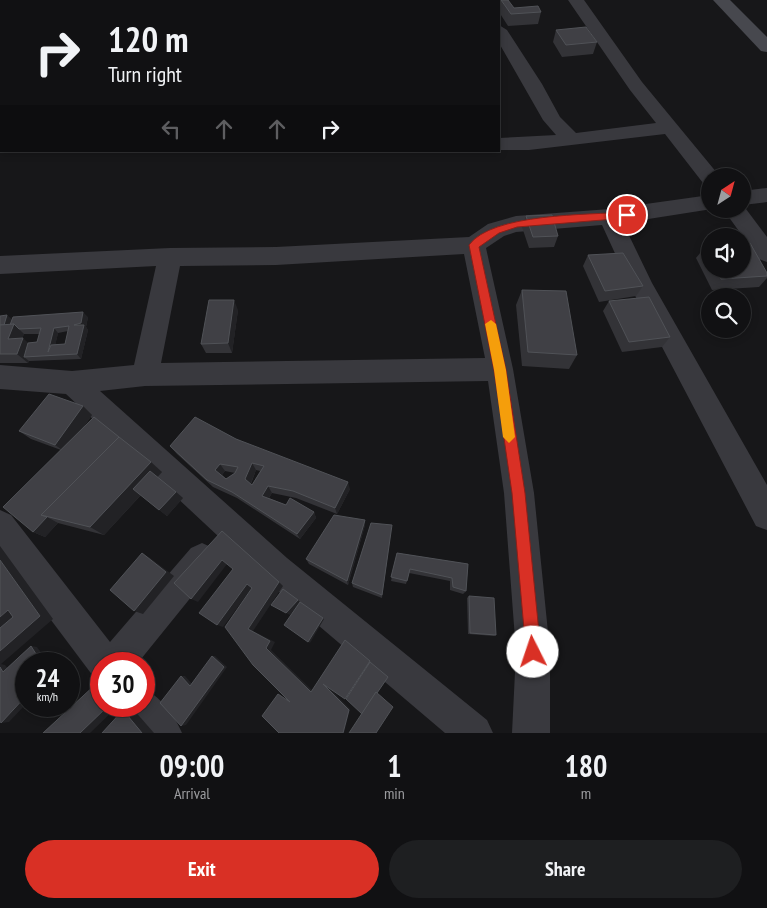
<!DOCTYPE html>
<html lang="en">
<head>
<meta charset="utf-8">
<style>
	:root { --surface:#111113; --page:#1e1f21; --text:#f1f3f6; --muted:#9c9da0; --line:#303133; --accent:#d93025 }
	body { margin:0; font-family:"PT Sans Narrow",sans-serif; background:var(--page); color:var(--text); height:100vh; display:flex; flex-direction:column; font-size:19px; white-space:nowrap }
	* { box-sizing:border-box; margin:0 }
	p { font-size:16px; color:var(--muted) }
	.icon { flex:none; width:28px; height:28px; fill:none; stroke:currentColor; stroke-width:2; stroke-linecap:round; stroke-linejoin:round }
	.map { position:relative; height:733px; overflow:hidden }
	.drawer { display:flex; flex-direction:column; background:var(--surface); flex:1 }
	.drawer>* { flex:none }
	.hud { position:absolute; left:0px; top:0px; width:500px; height:152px; box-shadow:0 2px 8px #0003,0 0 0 1px var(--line); background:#111113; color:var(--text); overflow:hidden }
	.needle { width:32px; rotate:36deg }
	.controls { position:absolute; left:701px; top:168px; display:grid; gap:10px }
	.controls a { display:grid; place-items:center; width:50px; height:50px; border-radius:50%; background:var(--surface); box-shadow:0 2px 8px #0003,0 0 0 1px var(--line); font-size:25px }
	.speed { position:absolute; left:15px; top:652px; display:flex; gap:10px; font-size:25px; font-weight:700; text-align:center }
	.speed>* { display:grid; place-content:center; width:65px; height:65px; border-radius:50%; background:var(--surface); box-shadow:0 2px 8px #0003,0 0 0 1px var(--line); line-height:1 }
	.speed small { font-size:12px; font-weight:400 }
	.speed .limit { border:8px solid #d22; background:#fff; color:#111 }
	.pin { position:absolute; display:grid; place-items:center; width:42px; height:42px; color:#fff; margin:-21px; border:2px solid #fff; border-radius:50%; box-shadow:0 1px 5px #0007 }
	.me { position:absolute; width:55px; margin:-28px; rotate:356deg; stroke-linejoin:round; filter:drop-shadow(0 0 4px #0008) }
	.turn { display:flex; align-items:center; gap:18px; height:105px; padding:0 25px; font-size:22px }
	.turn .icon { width:65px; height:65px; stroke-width:2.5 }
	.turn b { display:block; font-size:35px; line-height:42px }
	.lanes { display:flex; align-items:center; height:48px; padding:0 25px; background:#0003; justify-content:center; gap:25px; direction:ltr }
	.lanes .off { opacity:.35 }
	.eta { display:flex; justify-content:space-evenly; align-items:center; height:85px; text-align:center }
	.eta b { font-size:30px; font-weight:800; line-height:35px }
	.cta { display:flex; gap:10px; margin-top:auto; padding:10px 25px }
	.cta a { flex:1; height:58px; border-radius:30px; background:var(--accent); color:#fff; font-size:20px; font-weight:800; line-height:58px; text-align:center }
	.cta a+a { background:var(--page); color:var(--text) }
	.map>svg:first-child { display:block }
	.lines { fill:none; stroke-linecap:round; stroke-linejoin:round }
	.minor { fill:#39393e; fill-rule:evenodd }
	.secondary { fill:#47484e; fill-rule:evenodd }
	.wall { fill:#333337; fill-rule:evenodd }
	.shaded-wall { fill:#222225 }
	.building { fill:#404045; stroke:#505257; fill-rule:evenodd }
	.route { fill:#d93025; stroke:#8d1f18 }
	.slow { fill:#f59e0b }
</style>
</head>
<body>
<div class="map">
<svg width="767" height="733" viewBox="0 0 767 733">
	<rect width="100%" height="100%" fill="#171719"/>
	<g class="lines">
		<g class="minor">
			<path d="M432,0H458L459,1H433Z"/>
			<path d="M568,0H584L642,82L717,173L719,176H710V185L703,183L665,134L529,150H499V138L556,135L543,120L499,43V25L507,30L542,84L560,117L576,133L656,123L630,90Z"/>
			<path d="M767,188V202L743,205L767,237V262L759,259L723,209H742V191Z"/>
			<path d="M710,195V209H712L623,223L652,283L767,485V530L756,526L630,286L602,225L516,232L504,236L486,248L513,369L534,493L550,652V733H512L516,652L504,493L488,381L145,386L100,391L287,558L487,720L493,733H445L265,580L66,394L0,389V365L72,371L134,365L156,266L0,274V256L170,248L276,247L469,237L488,224L516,216L610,209ZM464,254L485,358L161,363L180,266L276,265Z"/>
			<path d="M0,510L11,515L110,642L191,548L202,543L213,548L218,559L213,570L137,664H101V680L93,676L0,552Z"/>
			<path d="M144,689C161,697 175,716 182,733H139L127,719L122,706H144Z"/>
		</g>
		<path class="secondary" d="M713,0H730L767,37V52L761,51Z"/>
	</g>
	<g class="wall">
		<path d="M501,0L514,8L541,12L538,24L508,26L499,12Z"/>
		<path d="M556,30L597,42L593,54L562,57L553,42Z"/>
		<path d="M526,216L558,236L554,247L529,248L522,227Z"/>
		<path d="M710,246V269H742L767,273V278L759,287L712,290L696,258L705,247Z"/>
		<path d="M588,255L643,286L636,296L599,302L583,266Z"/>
		<path d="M522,290L577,355L569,369L522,366L516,305Z"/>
		<path d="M609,301L670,337L662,347L622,352L603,311Z"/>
		<path d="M238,310L232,353H206L201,344Z"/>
		<path d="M0,316L12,320L88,317L86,327L88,330L81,359L29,361L28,363H0ZM68,331L65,344L55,345L58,333ZM24,334H39L37,342L28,343L22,338Z"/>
		<path d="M83,406L92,415L82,429L162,472L158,477L183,498L167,516L141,495L104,535L58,523L45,537L33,532L61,450L31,439L19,431Z"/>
		<path d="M236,439L350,489L337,514L296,498L272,493L269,498L286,505L314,512L316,518L300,539L237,498L213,487L177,454L170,446ZM256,470L260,471L252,485L251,484ZM225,471L235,473L226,479L222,475Z"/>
		<path d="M365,520V525L348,585L309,564L306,559Z"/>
		<path d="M391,531L382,598L353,587L352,583Z"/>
		<path d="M397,553L468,564L466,591L463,594L450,590V581L409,573L406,584L391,581Z"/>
		<path d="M469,596L496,635L494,636L468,634L467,598Z"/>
	</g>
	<g class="shaded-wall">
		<path d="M234,300L238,310L232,353L228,343Z"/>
		<path d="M83,312L88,317L86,327L88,330L81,359L77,354L74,325Z"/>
		<path d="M7,315L13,320L10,330L3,328Z"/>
		<path d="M14,324L24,334L19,348L8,339Z"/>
		<path d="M54,328L58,333L53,355L48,352Z"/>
		<path d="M23,338L33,348L24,357L29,361L28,363L17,354Z"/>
		<path d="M83,406L92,415L65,452L55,445Z"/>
		<path d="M151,462L162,472L104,535L90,527Z"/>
		<path d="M252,463L256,470L250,485L245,479Z"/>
		<path d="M220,464L225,471L220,477L215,470Z"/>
		<path d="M348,482L350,489L337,514L335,508Z"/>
		<path d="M268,486L272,493L266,502L262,496Z"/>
		<path d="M176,492L183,498L167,516L159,510Z"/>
		<path d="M314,512L316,518L300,539L297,534Z"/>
		<path d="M47,517L58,523L45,537L33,532Z"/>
		<path d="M365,520V525L348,585L347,581Z"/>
		<path d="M0,546L53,619L1,664L5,665L11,672H3L0,667V651L40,616L0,560Z"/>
		<path d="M142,553L150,558L174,576L143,614L134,611Z"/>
		<path d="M222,560L227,564L198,602L191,599Z"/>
		<path d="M279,582L283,586L253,631L275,642L271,650L314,692H311L248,629Z"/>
		<path d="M247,584L252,588L223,627L217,625Z"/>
		<path d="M298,600L301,603L290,615L286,613Z"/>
		<path d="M8,610L22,613L0,632V617Z"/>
		<path d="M323,618L324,619L310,643L308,642Z"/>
		<path d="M31,646L37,647L48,662L46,664H39Z"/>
		<path d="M212,656H215L227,667L186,725L181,726Z"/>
		<path d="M26,675V692L19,682Z"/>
		<path d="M181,676H185L194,686H190Z"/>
		<path d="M96,684H101V693Z"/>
		<path d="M323,684H325L350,709L344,733H343Z"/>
		<path d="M26,696V704L9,722L1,723Z"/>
		<path d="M108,706H118L90,733H80Z"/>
		<path d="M133,709L154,733H142L123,710Z"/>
	</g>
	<g class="building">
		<path d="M501,0H508L514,8L538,6L541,12L511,14Z"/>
		<path d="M586,27L597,42L566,45L556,30Z"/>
		<path d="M552,215L558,236L533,237L526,216Z"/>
		<path d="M742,243H750L767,273V276L721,279L716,269H742Z"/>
		<path d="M710,246V257L705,247Z"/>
		<path d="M623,253L643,286L605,291L588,255Z"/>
		<path d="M522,290L566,291L577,355L528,352Z"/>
		<path d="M649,297L670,337L629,342L609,301Z"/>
		<path d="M209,300H234L228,343L201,344Z"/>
		<path d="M83,312L81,323L74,325H84L77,354L24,357L28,343L37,342L41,328L19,329L14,324L10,325L13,317ZM69,326L65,344L51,345L48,352L54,328Z"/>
		<path d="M7,315L4,325H0V316Z"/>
		<path d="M14,324L8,339L23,338L17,354H0V325Z"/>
		<path d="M49,394L83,406L55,445L19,431Z"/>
		<path d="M94,417L119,437L41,515L47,517L33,532L3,507Z"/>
		<path d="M195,417L236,439L348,482L335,508L293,491L268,486L262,496L286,505L290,498L314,512L297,534L232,492L207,480L170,446ZM252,463L264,466L252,485L245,479ZM220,464L238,467L235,473L226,479L215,470Z"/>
		<path d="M119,437L151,462L90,527L41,515Z"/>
		<path d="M150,471L176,492L159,510L133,489Z"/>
		<path d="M334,515L365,520L347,581L306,559Z"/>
		<path d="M371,523L392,525L382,595L352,583Z"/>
		<path d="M222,531L279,582L248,629L270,641L266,648L311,692L345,640L370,661L345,699L323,684L349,710L343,733H279L262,716L278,694L290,702L253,665L225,627L252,588L247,584L217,625L199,613L233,569L222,560L191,599L174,583Z"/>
		<path d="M142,553L166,572L134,611L110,590Z"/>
		<path d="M397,553L468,564L466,591L453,587L452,578L410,569L407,581L391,577Z"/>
		<path d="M0,560L40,616L0,651V628L13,617L8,610L0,617Z"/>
		<path d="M283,589L298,600L286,613L271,605Z"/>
		<path d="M469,596L494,598L496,635L470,633Z"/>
		<path d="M300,602L323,618L308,642L284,625Z"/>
		<path d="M31,646L41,662L39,664H26V675L19,682L26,692V696L1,723L0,721V667L3,672Z"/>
		<path d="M212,656L224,667L181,726L160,703L181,676L190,686Z"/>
		<path d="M370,662L388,677L377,693L376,692L362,714L346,699Z"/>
		<path d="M96,684L101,693V706H108L80,733H43Z"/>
		<path d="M376,692L393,707L376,733H349Z"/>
		<path d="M123,710L142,733H102Z"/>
	</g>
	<path class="route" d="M627,212L632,215L627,218L517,227L499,233L479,247L506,370L525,493L541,652L539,658L533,660L528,658L526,652L512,493L494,370L469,245C492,213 589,215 627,212Z"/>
	<path class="slow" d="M491,320L496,324L506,370L515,437L509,443L503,437L494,370L485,324Z"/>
</svg>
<div class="controls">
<a><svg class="needle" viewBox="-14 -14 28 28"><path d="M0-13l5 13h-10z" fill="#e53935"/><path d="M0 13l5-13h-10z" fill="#9c9da0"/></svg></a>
<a><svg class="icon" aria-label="sound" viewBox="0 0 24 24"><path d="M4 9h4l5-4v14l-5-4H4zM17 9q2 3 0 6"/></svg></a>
<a><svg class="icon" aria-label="search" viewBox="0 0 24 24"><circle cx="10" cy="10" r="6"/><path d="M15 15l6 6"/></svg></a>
</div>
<div class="speed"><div>24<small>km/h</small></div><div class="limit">30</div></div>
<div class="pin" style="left:627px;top:215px;background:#d93025"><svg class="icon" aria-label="arrive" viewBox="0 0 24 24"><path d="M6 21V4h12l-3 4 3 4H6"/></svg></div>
<svg class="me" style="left:533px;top:652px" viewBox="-20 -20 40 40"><circle r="19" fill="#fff"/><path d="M0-13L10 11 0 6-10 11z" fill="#d93025"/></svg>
<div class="hud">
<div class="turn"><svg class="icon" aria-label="right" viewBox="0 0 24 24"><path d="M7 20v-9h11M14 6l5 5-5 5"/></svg><div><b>120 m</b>Turn right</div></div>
<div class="lanes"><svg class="icon off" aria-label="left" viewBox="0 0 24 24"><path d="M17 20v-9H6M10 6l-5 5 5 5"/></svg><svg class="icon off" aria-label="ahead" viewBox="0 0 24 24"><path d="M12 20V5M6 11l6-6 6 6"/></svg><svg class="icon off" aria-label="ahead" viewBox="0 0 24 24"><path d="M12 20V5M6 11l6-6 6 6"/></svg><svg class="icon" aria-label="right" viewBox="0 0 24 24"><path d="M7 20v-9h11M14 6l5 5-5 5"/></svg></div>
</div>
</div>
<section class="drawer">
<div class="eta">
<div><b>09:00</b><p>Arrival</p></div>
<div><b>1</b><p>min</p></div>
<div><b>180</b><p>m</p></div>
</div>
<div class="cta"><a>Exit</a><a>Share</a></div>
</section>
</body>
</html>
